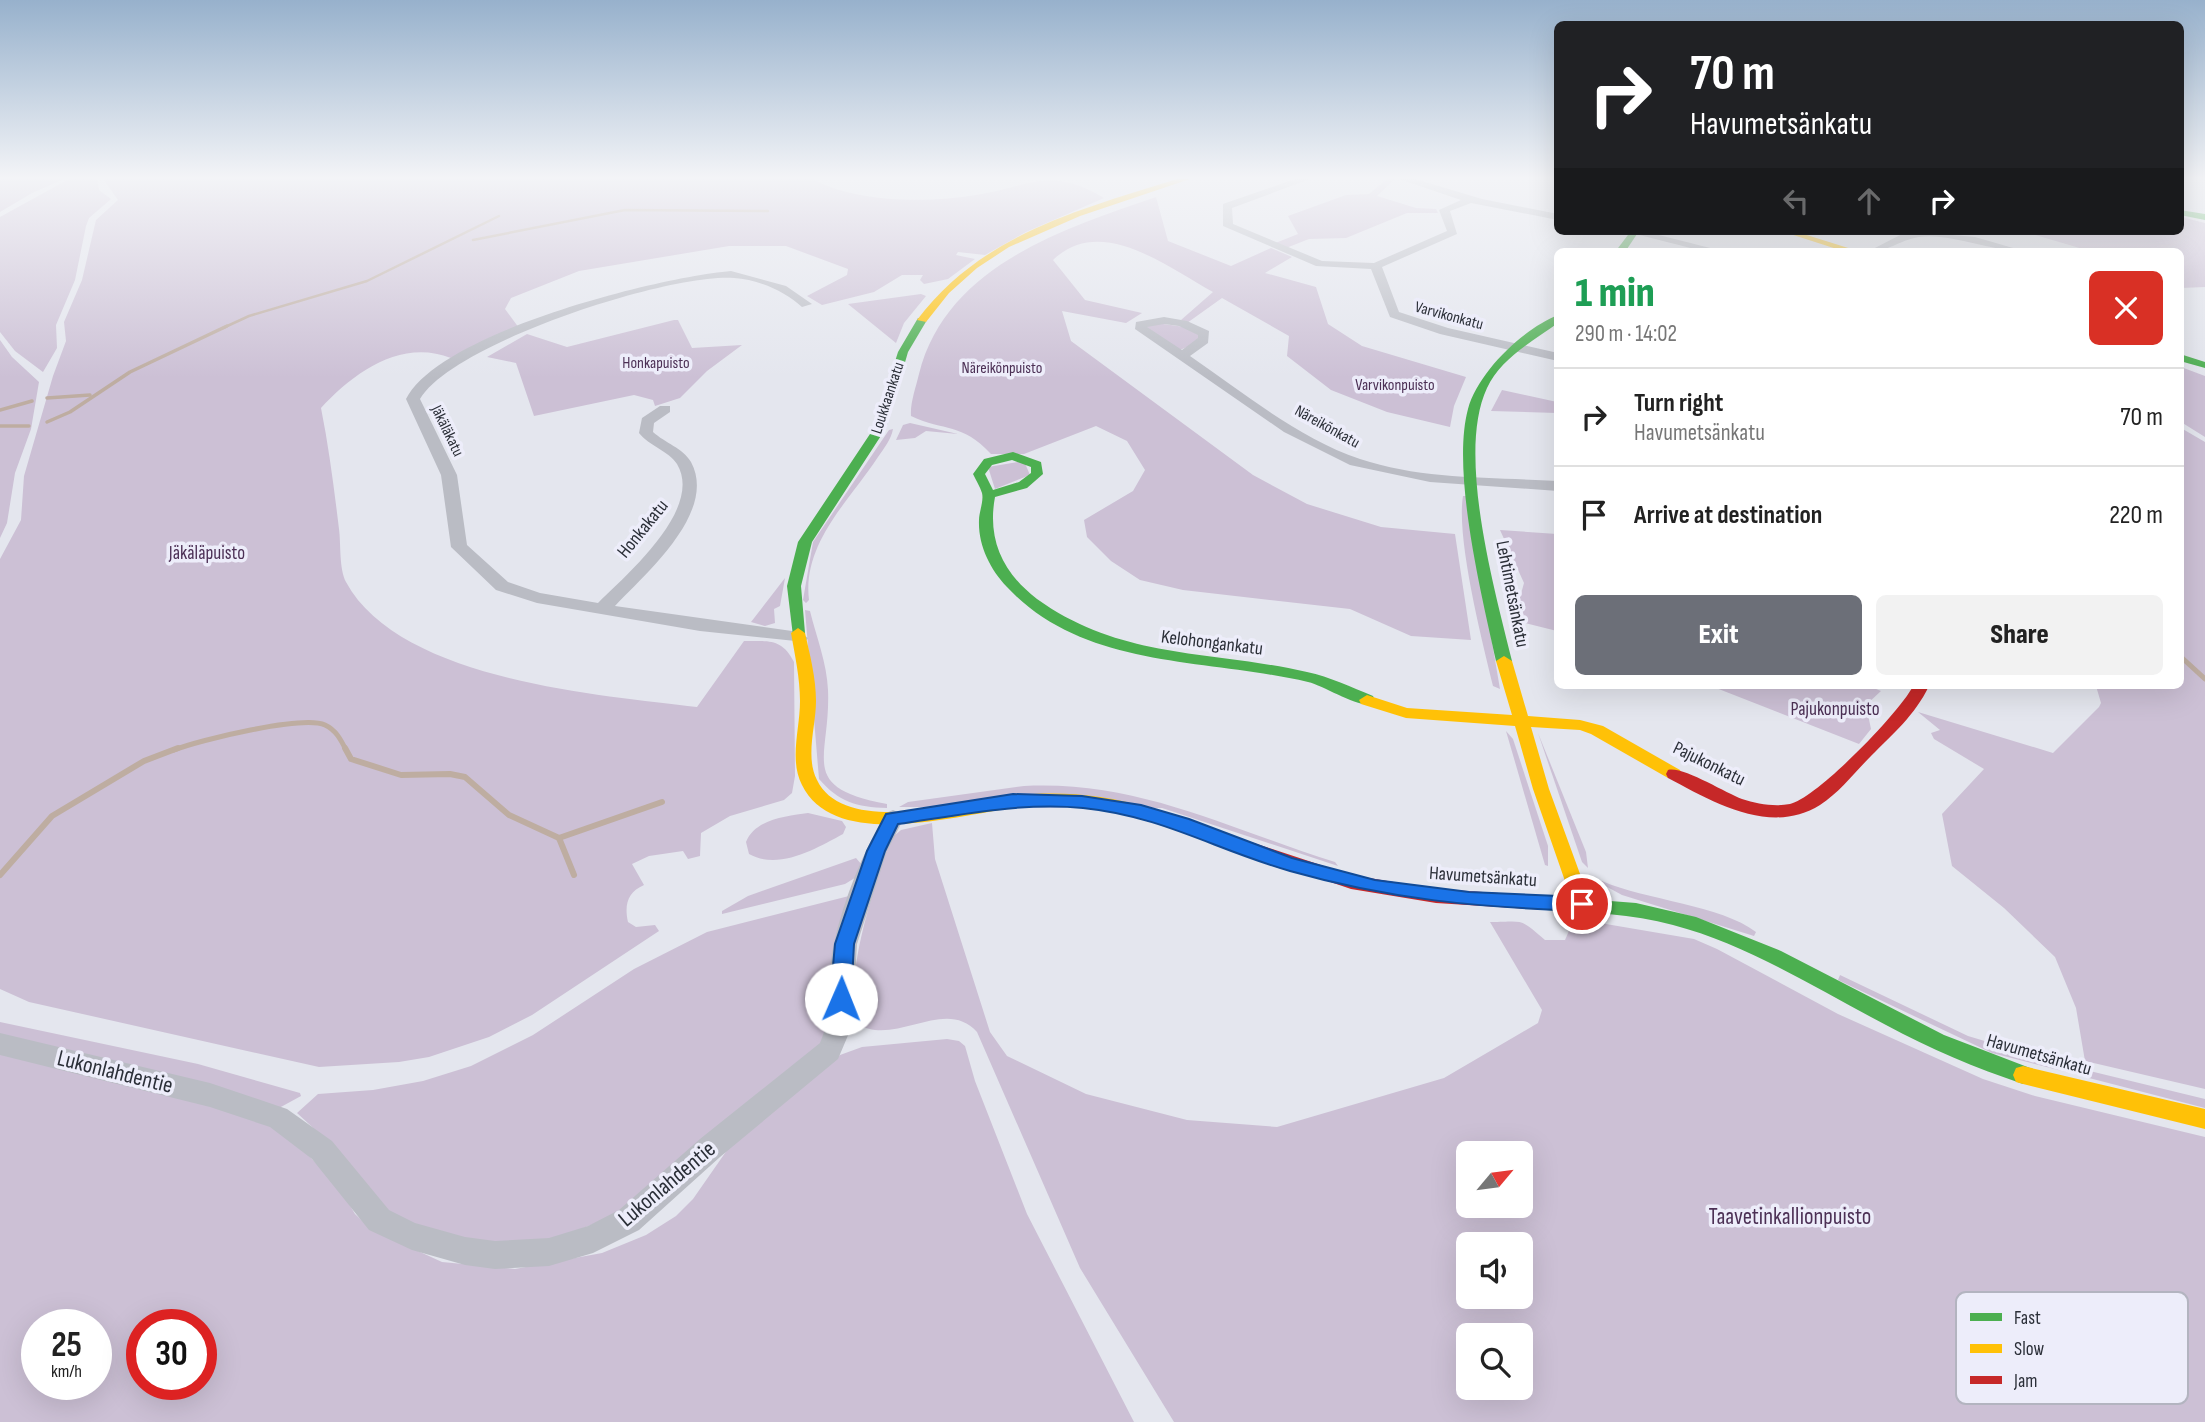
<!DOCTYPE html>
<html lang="en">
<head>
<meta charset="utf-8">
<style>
	:root { --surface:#fff; --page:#f2f2f2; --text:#222; --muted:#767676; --line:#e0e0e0; --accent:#6c6f78 }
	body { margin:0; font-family:"Sofia Sans Condensed",sans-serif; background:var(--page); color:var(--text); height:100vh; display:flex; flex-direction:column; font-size:26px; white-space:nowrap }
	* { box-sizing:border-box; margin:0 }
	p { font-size:23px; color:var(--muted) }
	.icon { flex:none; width:38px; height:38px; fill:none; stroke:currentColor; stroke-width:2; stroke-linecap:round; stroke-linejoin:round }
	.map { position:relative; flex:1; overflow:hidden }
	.sheet { position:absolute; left:1554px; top:248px; width:630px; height:441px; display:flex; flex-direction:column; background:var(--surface); border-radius:10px; box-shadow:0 7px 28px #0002 }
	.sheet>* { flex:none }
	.guide { position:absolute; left:1554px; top:21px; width:630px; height:214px; border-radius:10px; box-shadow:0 7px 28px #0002; background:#202124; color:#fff; overflow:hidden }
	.needle { width:46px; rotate:61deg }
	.controls { position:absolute; left:1456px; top:1141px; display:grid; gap:14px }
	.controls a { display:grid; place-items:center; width:77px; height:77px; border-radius:10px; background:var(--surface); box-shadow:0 7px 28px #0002; font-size:35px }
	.speed { position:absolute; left:21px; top:1309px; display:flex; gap:14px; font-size:35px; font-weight:700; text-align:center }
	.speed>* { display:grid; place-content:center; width:91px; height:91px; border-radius:50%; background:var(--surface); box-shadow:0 7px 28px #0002; line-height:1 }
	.speed small { font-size:18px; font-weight:400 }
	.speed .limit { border:10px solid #d22; background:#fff; color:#111 }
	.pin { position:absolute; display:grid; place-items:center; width:60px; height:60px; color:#fff; margin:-30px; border:4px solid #fff; border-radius:50%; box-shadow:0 2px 7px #0007 }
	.me { position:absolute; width:77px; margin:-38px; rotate:1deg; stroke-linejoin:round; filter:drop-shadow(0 0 5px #0008) }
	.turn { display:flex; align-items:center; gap:24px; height:147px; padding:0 21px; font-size:32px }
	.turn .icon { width:91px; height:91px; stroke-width:2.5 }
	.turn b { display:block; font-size:49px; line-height:60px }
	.lanes { display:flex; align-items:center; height:66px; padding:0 21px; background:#0003; justify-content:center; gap:35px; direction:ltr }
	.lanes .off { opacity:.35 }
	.round { display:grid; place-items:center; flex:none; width:74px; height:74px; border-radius:10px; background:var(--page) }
	.head { display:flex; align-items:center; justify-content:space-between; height:119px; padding:0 21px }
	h1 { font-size:42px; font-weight:800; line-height:52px; color:#1e9e55 }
	.action { display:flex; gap:14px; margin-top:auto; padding:14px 21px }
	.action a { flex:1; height:80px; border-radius:10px; background:var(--accent); color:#fff; font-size:28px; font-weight:800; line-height:80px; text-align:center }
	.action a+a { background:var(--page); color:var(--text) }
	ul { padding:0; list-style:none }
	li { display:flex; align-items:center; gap:21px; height:98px; padding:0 21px; border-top:2px solid var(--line) }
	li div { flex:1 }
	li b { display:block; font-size:26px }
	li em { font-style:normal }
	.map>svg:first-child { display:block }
	.green { fill:#ccc0d5; fill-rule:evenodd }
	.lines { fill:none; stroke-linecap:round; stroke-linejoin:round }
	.stream-far3 { stroke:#beada1; stroke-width:2.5 }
	.stream-far2 { stroke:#beada1; stroke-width:3.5 }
	.stream-far1 { stroke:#beada1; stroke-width:5 }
	.stream { stroke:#beada1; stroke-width:6 }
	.street { fill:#babcc4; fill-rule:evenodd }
	.fast { fill:#4caf50; fill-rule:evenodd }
	.slow { fill:#ffc107; fill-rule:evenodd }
	.jam { fill:#c62828; fill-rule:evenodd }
	.route { fill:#1a73e8; stroke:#114b97; stroke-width:2 }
	.labels { text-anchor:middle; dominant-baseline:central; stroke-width:7; stroke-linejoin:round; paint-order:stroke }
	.far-street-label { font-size:16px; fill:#2b2f38; stroke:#ededfa }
	.far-park-label { font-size:16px; fill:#4c3055; stroke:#ededfa }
	.street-label { font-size:19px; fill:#2b2f38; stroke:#ededfa }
	.park-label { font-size:19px; fill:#4c3055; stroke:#ededfa }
	.near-street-label { font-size:23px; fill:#2b2f38; stroke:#ededfa }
	.near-park-label { font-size:23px; fill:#4c3055; stroke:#ededfa }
	.key { fill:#ededfa; stroke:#b3b4c0; stroke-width:2 }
	.key-label { font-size:19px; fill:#2b2f38 }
</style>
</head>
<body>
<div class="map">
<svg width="2205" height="1422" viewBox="0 0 2205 1422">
	<rect width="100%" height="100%" fill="#e4e6ee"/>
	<g class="green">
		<path d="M0,179H64L32,193L0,212Z"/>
		<path d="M69,179H97L99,190L111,199L89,218L86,226L75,280L56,325L57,348L43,372L15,351L0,332V217Z"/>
		<path d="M103,179H813C855,203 929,203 976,195C1029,186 1051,166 1104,198L1026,232L985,255L958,252L956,255L975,259L948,279L924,284L920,280L923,275H902L874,292L822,305L807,296L847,275L848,269L786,246H729L579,271L511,298L505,309L519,328L451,358C401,338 353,373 321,408C329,448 334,488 339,529C341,544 339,569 346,582C399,680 598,695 697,707L744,641C768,641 782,638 794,662L795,776L792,793L784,800L730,816L701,833L700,856L688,859L683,851L649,856L632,864L644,885C628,892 624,904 628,922L636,927L655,925L659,931L532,1015L489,1037L429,1057L399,1062L319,1067L29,1002L0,989V559L21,520L24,476L53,376L66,341L64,322L82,280L96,220L118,200Z"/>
		<path d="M1387,179H1395L1377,196L1416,208L1436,209L1438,213H1407L1346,238L1309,239L1286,248L1273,244L1298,234L1288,216L1346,195L1369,194Z"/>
		<path d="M1156,197L1168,241L1231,266L1271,248L1292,257L1265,273L1316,287L1328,324L1362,346L1466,377L1454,406L1450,427L1387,412L1331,390L1287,356L1289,336L1222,298L1187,323L1181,320L1213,292C1167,267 1101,214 1053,260L1085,300L1142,313L1126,323L1062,311L1071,341L1253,475L1307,504L1381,527L1455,534L1471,640L1411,636L1350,609L1183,590L1140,580L1111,561L1087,537L1084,520L1133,491L1145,470L1127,441L1096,426L1024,454H991C961,422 945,432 911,416C910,403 916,387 919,374C946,266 1063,229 1156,197Z"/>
		<path d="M2181,217L2205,223V287L2181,288L2180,252H2093L2022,231H2180Z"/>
		<path d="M921,294L926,296L904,323L896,343L848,304Z"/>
		<path d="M674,320H678L692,348L742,345L707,371L680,398L655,406L653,400L634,395L534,416L516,363L487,357L527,334L567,347Z"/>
		<path d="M1156,323L1185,327L1200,335L1196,343L1180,350L1149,331L1146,326Z"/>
		<path d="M0,340L12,357L39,382L31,429L15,473L7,523L0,538Z"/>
		<path d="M2181,367L2205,376V437L2181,422Z"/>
		<path d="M1502,390L1557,402V413L1491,411Z"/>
		<path d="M910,423L958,434L926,431L915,438L896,440L903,425Z"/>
		<path d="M2181,428L2205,442V1089L2085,1061L2076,1008L2055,957L2004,908L1952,866L1942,814L1984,769L1934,739L1931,733L1940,730L1918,712L2053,753L2099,707L2101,703L2096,686H2180Z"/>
		<path d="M893,429C891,440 884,448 878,457C850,500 802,543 809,600L806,603L803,600L813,542L889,430Z"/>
		<path d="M1024,461L1030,475L995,489L988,467Z"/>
		<path d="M1463,496H1467L1500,689L1493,686C1482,641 1456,538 1463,496Z"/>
		<path d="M1500,530L1557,534V631L1521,622L1519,601L1524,583Z"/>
		<path d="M785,578L780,606L774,609L775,623L765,626L751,622Z"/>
		<path d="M805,610L810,611C816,636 827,663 828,690C831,759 796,787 887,804V808C856,807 839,802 819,779Z"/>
		<path d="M1711,686H1869L1881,691L1866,705L1871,729L1859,744Z"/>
		<path d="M1506,731L1513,739L1548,846V866L1545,865Z"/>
		<path d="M1538,733L1586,852L1588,868L1582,862Z"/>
		<path d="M1024,786C1138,780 1229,829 1335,862L1338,866L1162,808L899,807L908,802Z"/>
		<path d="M808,813L842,821L846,827L843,834C817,848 779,871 749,854L746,842C755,819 787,816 808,813Z"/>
		<path d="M932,823L935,859L990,1032L1007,1056L1086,1094L1187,1120L1277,1127L1444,1078L1538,1023L1542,1010L1490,922C1524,922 1519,917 1545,940H1565L1572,924L1600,923L1694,939L1717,949L1838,1014L1983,1079L2035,1096L2205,1137V1422H1174L1080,1268L977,1032C945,996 896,1047 857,1024C844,969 874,894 889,840L901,830ZM1468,1153H1521V1206H1468ZM1468,1244H1521V1297H1468ZM1468,1335H1521V1388H1468Z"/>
		<path d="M856,858L862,865L858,876L845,884L722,914V911L748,896Z"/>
		<path d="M1602,881C1645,900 1721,905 1756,932L1754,936L1622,895L1598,882Z"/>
		<path d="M849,896L832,1018L818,1049L634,1208L558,1238L476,1244L437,1236L382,1210L335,1148L297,1113L318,1094L373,1090L423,1081L471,1066L533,1035L634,969L707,932Z"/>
		<path d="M1840,975L1968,1036L2061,1064L2205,1099V1108L1992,1053L1838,980Z"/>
		<path d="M0,1022L198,1064L300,1093L301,1096L279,1108L0,1038Z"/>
		<path d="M947,1039L959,1041L965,1046L975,1081L1027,1214L1134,1422H0V1053L216,1103L280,1126L339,1187L355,1214L372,1230L442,1262L515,1269L602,1253L646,1235L676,1216L693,1199L732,1143L840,1055L862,1047ZM37,1325H96V1384H37ZM142,1325H201V1384H142Z"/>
	</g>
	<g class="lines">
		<g class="stream-far3">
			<path d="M473,240L625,210L768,211"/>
			<path d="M223,328L249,316L367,281L499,216"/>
		</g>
		<g class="stream-far2">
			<path d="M47,398L90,395"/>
			<path d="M0,410L32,401"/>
			<path d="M47,422L70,412L130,372L227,326"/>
			<path d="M0,426H29"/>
		</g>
		<g class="stream-far1">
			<path d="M2180,656L2205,679"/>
			<path d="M174,750C199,740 303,715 325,725C336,730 341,740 346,750"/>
		</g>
		<g class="stream">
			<path d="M345,748L351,759L401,775L450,774L465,777L509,815L559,838L662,802"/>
			<path d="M559,838L574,875"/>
			<path d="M0,875L52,816L144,761L178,748"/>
		</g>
		<g class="street">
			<path d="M1295,179H1310L1232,208L1233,224L1322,261L1374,263L1447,231L1439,210L1461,200L1399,179H1415L1482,199L1558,214V220L1471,203L1450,211L1457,234L1382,267L1399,312L1448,328L1558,353V361L1440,334L1390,317L1371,269L1316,266L1223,226V204Z"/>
			<path d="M1624,231H1643L1726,252H1706Z"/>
			<path d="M1908,231L1975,237L2027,252C1995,252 1947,232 1919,237C1900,240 1888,252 1867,252Z"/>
			<path d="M731,271L786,286L812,304L802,307C785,291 757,279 734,278C669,273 453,343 420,399L457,475L467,545L508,582L540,593L598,603C626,575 704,509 677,464C669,451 649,446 639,433L642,418L660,406H670V412L654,423L653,432C665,443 683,448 691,462C718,512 645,574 615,606L799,632L808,638L805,642L700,631L537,603L496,590L451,547L441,475L406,399C440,332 659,277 731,271Z"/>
			<path d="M1164,317L1187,321L1209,331L1208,343L1190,356C1244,393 1298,438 1360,459C1423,480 1492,477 1558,481V491L1430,482L1350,465L1284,432L1135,329L1136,322ZM1164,324L1179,326L1198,335V338L1182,350L1147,327Z"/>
			<path d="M893,810L900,813L904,818L887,851L857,944L852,1026L838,1059L720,1157L639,1230L593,1253L549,1266L495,1269L465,1265L412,1250L369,1230L312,1159L270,1127L210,1107L0,1055V1033L210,1083L287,1109L332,1141L389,1210L415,1223L465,1237L495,1241L549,1238L588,1226L619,1210L700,1139L820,1043C834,1011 826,976 834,943C844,898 863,852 886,813Z"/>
		</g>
		<g class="fast">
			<path d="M2180,210L2205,214V220L2180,215Z"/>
			<path d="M1631,231H1639L1625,252H1615Z"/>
			<path d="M1558,315V323C1533,341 1500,359 1487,388C1456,454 1495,591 1512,661L1504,666L1496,661C1482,596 1451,472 1468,409C1478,372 1523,329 1558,315Z"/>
			<path d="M918,318L927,320L908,352L886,428L812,542L801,586L805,633L803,636H793L787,586L798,542L874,428L898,352Z"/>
			<path d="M2180,354L2205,362V368L2180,361Z"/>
			<path d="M1013,452L1041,462L1043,474L1027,488L995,497C987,540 1003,573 1037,599C1122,660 1211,650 1307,672C1330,677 1351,687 1373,696L1375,700L1373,704C1357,708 1325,686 1308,682C1207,658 1084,670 1007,587C990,569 978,545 979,520C979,512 984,501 982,493C980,487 976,480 973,474L984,459ZM1012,460L1031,467V473L1019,482L993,490L985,474L992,465Z"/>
			<path d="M1546,896L1636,903L1696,917L1781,951L1944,1035L2030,1068L2033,1075L2030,1082L2023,1084C1976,1068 1930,1049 1886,1025C1817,989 1749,945 1673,925C1632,914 1589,912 1546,910L1539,908L1537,903L1539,898Z"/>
		</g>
		<g class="slow">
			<path d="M1177,179H1190L1080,216L1009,247L977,268L949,293L926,322L917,320C982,234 1079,210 1177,179Z"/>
			<path d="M1781,231H1794L1861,252H1846Z"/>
			<path d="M798,628L805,633C810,655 816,678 816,701C816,726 805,757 817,780C846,841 981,797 1033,794C1071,792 1111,796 1148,808L1151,812L1148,816L1142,818C1106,810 1069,804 1031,806C972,810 837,856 802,785C789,760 800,729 800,701C800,678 795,656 791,633Z"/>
			<path d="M1504,656L1512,661L1528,716L1580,720L1603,726L1680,770L1682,774L1680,778H1668L1591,734L1580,730L1531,727L1549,789L1591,904L1589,909L1582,911L1575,909L1573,904L1533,789L1515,726L1406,718L1361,704L1359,700L1367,695L1407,708L1512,715L1496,661Z"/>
			<path d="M2023,1066L2205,1109V1129L2023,1084L2016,1082L2013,1075L2016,1068Z"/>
		</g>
		<g class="jam">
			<path d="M1913,686H1929C1915,715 1893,734 1871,756C1854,773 1840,792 1820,805C1771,836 1713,802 1668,778L1666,774L1668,770C1683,766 1725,793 1742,799C1757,804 1775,807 1790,804C1817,798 1901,711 1913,686Z"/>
			<path d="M1142,806L1351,875L1436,889L1546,896L1553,898L1555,903L1553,908L1546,910L1436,903L1351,889L1136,816L1133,812L1136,808Z"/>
		</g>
	</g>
	<linearGradient id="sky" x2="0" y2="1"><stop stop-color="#97b1cc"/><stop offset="0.47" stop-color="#f3f4f7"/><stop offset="1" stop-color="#f3f4f7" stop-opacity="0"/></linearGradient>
	<rect width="2205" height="378" fill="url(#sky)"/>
	<path class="route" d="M1013,794L1082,796L1141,805L1189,819L1292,858L1375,880L1469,892L1582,897L1592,904L1582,911C1476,907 1392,900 1290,871C1216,850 1162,816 1083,808C1021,802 960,815 898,824L885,851L854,944L851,999L848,1005L841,1007L833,1005L830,999L835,944L867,851L886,814Z"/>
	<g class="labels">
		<g class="far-street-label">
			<text transform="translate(1449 316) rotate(15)">Varvikonkatu</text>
			<text transform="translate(888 398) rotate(-72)">Loukkaankatu</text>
			<text transform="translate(1327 427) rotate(29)">Näreikönkatu</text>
			<text transform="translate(447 431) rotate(64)">Jäkäläkatu</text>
		</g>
		<g class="far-park-label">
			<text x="656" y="363">Honkapuisto</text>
			<text x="1002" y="368">Näreikönpuisto</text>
			<text x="1395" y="385">Varvikonpuisto</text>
		</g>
		<g class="street-label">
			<text transform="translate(643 529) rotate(-51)">Honkakatu</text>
			<text transform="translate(1512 594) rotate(79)">Lehtimetsänkatu</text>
			<text transform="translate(1212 643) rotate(7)">Kelohongankatu</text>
			<text transform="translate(1709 764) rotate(26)">Pajukonkatu</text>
			<text transform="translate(1483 877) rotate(4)">Havumetsänkatu</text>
			<text transform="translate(2039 1055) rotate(16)">Havumetsänkatu</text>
		</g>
		<g class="park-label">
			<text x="207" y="553">Jäkäläpuisto</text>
			<text x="1835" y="709">Pajukonpuisto</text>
		</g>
		<g class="near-street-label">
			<text transform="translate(115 1072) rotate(14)">Lukonlahdentie</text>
			<text transform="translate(667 1184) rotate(-40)">Lukonlahdentie</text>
		</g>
		<g class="near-park-label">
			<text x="1790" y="1217">Taavetinkallionpuisto</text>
		</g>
	</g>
	<rect x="1956" y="1292" width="232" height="112" rx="10" class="key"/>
	<rect x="1970" y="1313" width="32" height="8" fill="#4caf50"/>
	<rect x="1970" y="1344" width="32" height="9" fill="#ffc107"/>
	<rect x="1970" y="1376" width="32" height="8" fill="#c62828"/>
	<g class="key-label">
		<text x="2014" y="1324">Fast</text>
		<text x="2014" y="1355">Slow</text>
		<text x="2014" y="1387">Jam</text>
	</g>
</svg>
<div class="controls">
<a><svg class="needle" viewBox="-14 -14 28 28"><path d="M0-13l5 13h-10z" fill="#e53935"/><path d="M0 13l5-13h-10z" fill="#767676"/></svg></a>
<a><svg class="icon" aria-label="sound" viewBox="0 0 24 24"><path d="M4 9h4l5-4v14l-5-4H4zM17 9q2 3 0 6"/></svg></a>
<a><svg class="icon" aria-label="search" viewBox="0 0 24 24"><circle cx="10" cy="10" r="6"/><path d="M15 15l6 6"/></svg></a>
</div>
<div class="speed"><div>25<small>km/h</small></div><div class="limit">30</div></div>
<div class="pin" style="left:1582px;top:904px;background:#d93025"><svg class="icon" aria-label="arrive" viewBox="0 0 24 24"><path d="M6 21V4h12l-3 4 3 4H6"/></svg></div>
<svg class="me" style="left:841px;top:999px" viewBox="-20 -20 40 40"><circle r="19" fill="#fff"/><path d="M0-13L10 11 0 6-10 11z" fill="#1a73e8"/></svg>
<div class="guide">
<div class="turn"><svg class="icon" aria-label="right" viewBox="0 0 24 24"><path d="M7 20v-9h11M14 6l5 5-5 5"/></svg><div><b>70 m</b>Havumetsänkatu</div></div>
<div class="lanes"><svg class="icon off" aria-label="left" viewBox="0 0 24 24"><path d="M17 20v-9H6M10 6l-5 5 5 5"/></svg><svg class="icon off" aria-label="ahead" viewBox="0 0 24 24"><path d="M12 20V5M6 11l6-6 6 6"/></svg><svg class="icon" aria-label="right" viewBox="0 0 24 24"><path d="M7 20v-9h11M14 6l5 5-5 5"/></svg></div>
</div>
<section class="sheet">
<div class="head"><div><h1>1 min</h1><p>290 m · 14:02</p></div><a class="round" style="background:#d93025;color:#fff"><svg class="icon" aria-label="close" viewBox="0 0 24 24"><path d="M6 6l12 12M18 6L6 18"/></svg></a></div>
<ul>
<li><svg class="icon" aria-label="right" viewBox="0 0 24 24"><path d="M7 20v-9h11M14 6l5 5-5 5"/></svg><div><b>Turn right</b><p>Havumetsänkatu</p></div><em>70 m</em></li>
<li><svg class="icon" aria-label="arrive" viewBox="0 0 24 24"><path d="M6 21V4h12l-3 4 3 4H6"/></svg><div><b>Arrive at destination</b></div><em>220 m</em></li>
</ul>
<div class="action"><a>Exit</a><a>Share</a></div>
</section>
</div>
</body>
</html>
